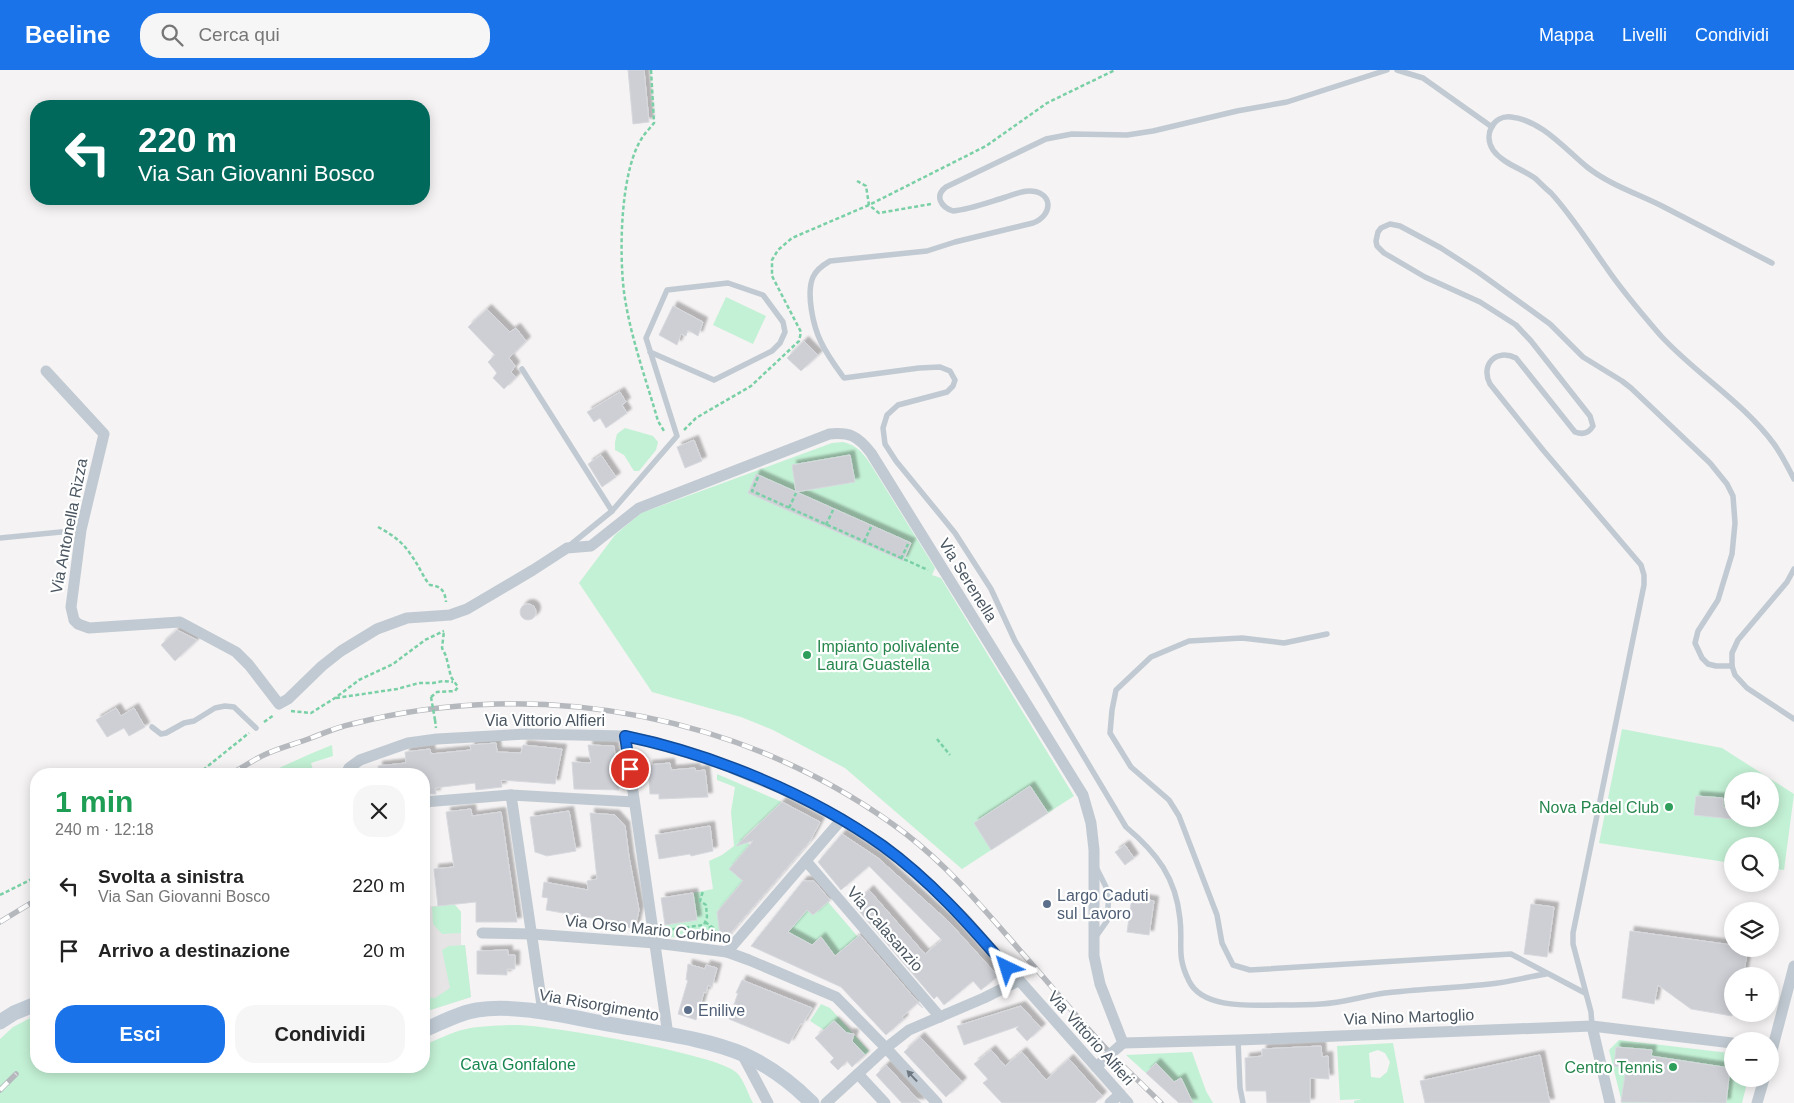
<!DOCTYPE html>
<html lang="it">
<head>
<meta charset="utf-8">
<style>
	:root { --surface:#fff; --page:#f6f6f6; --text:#222; --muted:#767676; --accent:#1a73e8 }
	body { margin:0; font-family:Helvetica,sans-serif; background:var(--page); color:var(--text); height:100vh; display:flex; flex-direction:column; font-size:19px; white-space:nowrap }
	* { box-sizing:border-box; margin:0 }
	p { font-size:16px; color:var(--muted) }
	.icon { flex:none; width:28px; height:28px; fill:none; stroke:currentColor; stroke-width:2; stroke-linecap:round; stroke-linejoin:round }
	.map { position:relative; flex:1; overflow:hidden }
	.sheet { position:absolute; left:30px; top:698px; width:400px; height:305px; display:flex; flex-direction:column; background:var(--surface); border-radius:20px; box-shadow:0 2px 12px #0003 }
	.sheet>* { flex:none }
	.banner { position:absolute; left:30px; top:30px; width:400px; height:105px; border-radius:20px; box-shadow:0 2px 12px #0003; background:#00695c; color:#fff; overflow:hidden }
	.tools { position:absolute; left:1724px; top:702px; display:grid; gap:10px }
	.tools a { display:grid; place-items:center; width:55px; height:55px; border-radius:50%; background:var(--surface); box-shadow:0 2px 12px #0003; font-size:25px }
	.pin { position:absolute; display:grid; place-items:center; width:42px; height:42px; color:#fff; margin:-21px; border:2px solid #fff; border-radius:50%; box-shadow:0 1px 5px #0007 }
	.me { position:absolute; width:55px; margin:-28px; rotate:319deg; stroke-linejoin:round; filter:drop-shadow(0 0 4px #0008) }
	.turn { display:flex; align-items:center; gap:18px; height:105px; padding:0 25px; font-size:22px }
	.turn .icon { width:65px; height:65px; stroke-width:2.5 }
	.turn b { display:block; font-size:35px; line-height:42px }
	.round { display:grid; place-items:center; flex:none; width:52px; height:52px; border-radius:20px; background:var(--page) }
	.overview { display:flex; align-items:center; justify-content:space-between; height:85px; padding:0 25px }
	h1 { font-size:30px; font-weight:800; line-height:38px; color:#1e9e55 }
	.button { display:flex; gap:10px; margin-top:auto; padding:10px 25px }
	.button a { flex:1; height:58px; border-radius:20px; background:var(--accent); color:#fff; font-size:20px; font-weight:800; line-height:58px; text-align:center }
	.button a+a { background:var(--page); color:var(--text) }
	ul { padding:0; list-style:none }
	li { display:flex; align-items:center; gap:15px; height:65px; padding:0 25px }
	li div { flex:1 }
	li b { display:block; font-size:19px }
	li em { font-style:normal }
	header { display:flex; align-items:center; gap:30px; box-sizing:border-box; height:70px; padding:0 25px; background:var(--accent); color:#fff }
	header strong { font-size:24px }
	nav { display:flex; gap:28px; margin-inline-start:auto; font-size:18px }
	.search { width:350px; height:45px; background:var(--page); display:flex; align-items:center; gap:12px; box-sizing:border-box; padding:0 18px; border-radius:20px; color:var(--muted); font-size:19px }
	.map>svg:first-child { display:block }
	.education { fill:#e6e4e5 }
	.green { fill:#c3f1d5; fill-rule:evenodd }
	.building { fill:#cdcfd5; stroke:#d7d9de; filter:url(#shadow) }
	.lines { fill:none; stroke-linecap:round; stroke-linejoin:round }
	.path { stroke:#7ad0a6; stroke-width:2.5; stroke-dasharray:4 2.5; stroke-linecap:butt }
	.service { stroke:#c1cad2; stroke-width:5.5 }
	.minor { stroke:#c1cad2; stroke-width:11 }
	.secondary { stroke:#c1cbd6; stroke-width:15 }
	.rail-casing { stroke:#b5b8bd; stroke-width:5.5 }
	.rail { stroke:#fff; stroke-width:4; stroke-dasharray:11; stroke-linecap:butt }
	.path-bridge { stroke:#7ad0a6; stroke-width:2.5; stroke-dasharray:4 2.5; stroke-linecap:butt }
	.minor-bridge { stroke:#c1cad2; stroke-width:11 }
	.oneway { fill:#6e7983 }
	.route-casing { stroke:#114b97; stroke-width:12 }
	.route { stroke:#1a73e8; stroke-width:9 }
	.leisure-dot { fill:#2e9e5b; stroke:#fff; stroke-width:2 }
	.service-dot { fill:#5c6f8a; stroke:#fff; stroke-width:2 }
	.labels { text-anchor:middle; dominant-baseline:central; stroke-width:4.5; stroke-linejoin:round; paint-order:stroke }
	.street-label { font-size:16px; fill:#4a5661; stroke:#fff }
	.leisure-label { font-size:16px; fill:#27864d; stroke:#fff; text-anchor:end }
	.service-label { font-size:16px; fill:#4e5e75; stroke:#fff; text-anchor:start }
	.park-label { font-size:16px; fill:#17864f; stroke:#fff }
</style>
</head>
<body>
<header>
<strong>Beeline</strong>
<div class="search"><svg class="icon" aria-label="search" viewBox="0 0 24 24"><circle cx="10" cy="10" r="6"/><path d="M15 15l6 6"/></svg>Cerca qui</div>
<nav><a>Mappa</a><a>Livelli</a><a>Condividi</a></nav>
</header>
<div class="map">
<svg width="1794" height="1033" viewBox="0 0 1794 1033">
	<defs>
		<filter id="shadow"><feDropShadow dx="4.5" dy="-4.5" stdDeviation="1" flood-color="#0004"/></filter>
	</defs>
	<rect width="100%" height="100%" fill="#f5f3f3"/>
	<path class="education" d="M454,834L461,842V875H465L471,927L424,942V837Z"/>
	<g class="green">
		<path d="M726,227L766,246L753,274L713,255Z"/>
		<path d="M625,358L653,366L658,372L656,380L639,401H634L624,385L615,380V372L617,364Z"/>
		<path d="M843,372C857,375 864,384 871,395L935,498L932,505L941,508L1074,726L962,799L845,698L773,660L741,647L652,622L579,513L615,465L641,443L832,373Z"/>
		<path d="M1622,659L1722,678L1794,724L1784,800L1770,798V776H1732V793L1599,773ZM1732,711H1770V749H1732Z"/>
		<path d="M332,675L333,686L311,693L314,704H266L310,684Z"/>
		<path d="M717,704L782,732L743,768L762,786L729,799L743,811L717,842L721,869L667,867L665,855L697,850L693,823L713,819L709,791L722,785L734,776L731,742L735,717L717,710Z"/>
		<path d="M828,832L858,867L835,886L821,867L812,875L787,863L807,840L813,845Z"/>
		<path d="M454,834L461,842V863L442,864L433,854L432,837Z"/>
		<path d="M465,875L471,927L424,942V927L435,928L450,918L442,880L449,876Z"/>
		<path d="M821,934L830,938L869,981L865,985L852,971L853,967L852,963H847L835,951L824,960L810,951Z"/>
		<path d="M36,945V996H424V975C437,970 452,962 466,959C480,956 506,955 519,955C551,956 719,984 737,1003C744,1010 748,1024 753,1033H0V969L13,957Z"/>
		<path d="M1619,970L1729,983L1732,985V1009H1748L1742,1033H1622L1609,980Z"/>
		<path d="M1393,973L1404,1033H1354V1031L1362,1029L1340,1030L1337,976ZM1378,980L1385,983L1390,992L1387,1002L1380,1008L1371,1007L1369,983Z"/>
		<path d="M1192,982L1206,1021L1213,1033H1190L1192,1031L1181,1008L1174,1012L1156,993L1146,1003L1126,985Z"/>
	</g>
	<g class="building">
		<path d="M628,0H644L649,52L633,54Z"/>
		<path d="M673,236L703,252L698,266L688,260L686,266L681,264L677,275L659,265Z"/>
		<path d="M487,239L510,262L516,258L526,271L509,288L515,296L511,302L516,307L504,319L493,308L497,303L488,292L495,285L468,257Z"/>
		<path d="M804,271L818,285L801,301L787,288Z"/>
		<path d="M620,322L626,332L622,335L627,343L606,358L600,348L594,352L587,342Z"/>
		<path d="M694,370L702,391L685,398L677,377Z"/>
		<path d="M601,385L616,407L602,417L588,394Z"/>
		<path d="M850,385L855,412L796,422L792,395Z"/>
		<path d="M756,404L911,473L903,491L748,423Z"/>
		<circle cx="528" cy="542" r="8"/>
		<path d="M177,560L197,570L175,591L161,575Z"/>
		<path d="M116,638L121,646L134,638L145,657L129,666L124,658L107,667L96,650Z"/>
		<path d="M496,673L497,682L521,683L523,675L562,679L555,714L501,710L502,717L476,720L475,713L435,718L436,724H424V704H379L378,696L406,693L405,682H406L430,679L431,684L471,680L470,675Z"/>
		<path d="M588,675L614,676L619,720L574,719L572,692L591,693Z"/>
		<path d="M670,693L671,700L695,698L696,701L705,700L708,727L659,729V724H650L648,695Z"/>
		<path d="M1030,716L1048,743L991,780L974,753Z"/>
		<path d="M1696,726L1723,728V737L1732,738V749L1694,745Z"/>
		<path d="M782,732L820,752L810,771L721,874L717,842L743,811L729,799L753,771L736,776Z"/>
		<path d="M471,739L472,746L501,742L517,852H476V832L438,836L434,799L454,797L446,742Z"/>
		<path d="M569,741L576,781L547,786L535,782L530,747Z"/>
		<path d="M590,743L615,745L625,756L629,787L639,840L635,858L602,855L603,850L546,840L548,828L542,827L544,812L588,820L587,811L597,809Z"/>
		<path d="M710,756L713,781L691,786L690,784L659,789L655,765Z"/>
		<path d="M842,764L878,788L949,852L998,906L981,920L973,911L944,935L937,926L934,929L854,835L869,820L925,884L942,870L869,796L841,820L818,792Z"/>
		<path d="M1125,775L1134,788L1125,795L1115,782Z"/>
		<path d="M803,811H814L830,830L813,845L807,840L788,862L812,875L821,867L835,886L860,865L923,938L917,933L902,947L904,949L886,965L841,917L751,876Z"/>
		<path d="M693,823L697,850L665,855L661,828Z"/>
		<path d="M1132,827L1154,831L1149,865L1127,862Z"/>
		<path d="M1531,834L1554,837L1547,887L1524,884Z"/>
		<path d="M1630,861L1732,875V879H1748L1743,906H1732V946L1691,939L1658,915L1654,934L1622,928Z"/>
		<path d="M508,880V885H515V899H507V905L477,904V881Z"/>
		<path d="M688,894L705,899L706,895L717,898L712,917L708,915L706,923L704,922L696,950L678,944L688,910H686Z"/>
		<path d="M742,910L812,938L802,955L801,953L789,974L729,949L738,923H736Z"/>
		<path d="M1021,936L1041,958L1027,971L1016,959L1019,956L964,975L957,956Z"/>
		<path d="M834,951L847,963L854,964L852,971L865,985L852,997L847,991L838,1000L830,992L834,988L815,968Z"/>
		<path d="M920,967L962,1012L946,1027L904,982Z"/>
		<path d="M1321,976L1322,987L1328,986L1329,1009L1310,1008V1033H1267L1266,1021H1246L1245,988L1262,986V979Z"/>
		<path d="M1616,977L1652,980L1651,986L1730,998L1726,1033L1621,1032L1626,998L1614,996Z"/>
		<path d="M991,980L1005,996L1022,982L1046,1010L1069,989L1102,1026L1095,1033H1002L983,1013L988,1009L974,994Z"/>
		<path d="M1540,985L1550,1033H1425L1420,1011Z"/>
		<path d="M1156,993L1174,1012L1181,1008L1193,1033H1179L1146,1003Z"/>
		<path d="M886,995L921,1033H902L876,1005Z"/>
	</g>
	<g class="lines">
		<g class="path">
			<path d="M651,0L654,53C651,57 647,61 644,65C620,97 619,182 624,222C630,266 646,309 658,351L664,361"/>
			<path d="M857,111L866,116L869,135L879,143L931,134"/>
			<path d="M684,360L696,348L751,316L799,271L801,262L772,206V190L778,180L792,168L869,135L986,76L1047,33L1115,0"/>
			<path d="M758,407L752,421L928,500"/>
			<path d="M789,438L796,423"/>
			<path d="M826,455L833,440"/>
			<path d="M378,457C391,464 403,472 411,485C419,495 422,506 430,515C441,516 445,521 446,532"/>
			<path d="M864,472L871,457"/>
			<path d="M901,489L908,474"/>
			<path d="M431,627L437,622L455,621L458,617L451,607L446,586L442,578L444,561"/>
			<path d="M336,628L397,619L419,613H433L443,611L453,612"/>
			<path d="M291,641L311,643L335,628L359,610L393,594L425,570L444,561"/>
			<path d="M435,650L436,658"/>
			<path d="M264,652L274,645"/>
			<path d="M937,669L950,685"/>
			<path d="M198,704L249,663"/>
			<path d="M0,825L36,807"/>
			<path d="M705,852L715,859L713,864L709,863L710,856"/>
			<path d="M666,860L704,855L707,847L706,835L700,831L703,821"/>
		</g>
		<g class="service">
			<path d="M1387,0L1287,32L1237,41L1153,61L1127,65L1072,64L1046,69L946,117C934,126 941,137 953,141C971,139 989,132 1006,127C1014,124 1022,121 1029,121C1053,121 1054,145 1033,153L955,172L927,181L830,191C823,195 816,200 813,207C806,223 813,256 821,272C827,285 836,297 844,308L919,298L940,297L950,301L955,310L953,316L947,322L898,335L887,345L883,358L885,374L896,391L955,463L991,519L1015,571L1126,757C1157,783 1176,808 1180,849C1183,875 1176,885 1189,911C1203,940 1254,935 1280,935C1293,935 1308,935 1321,934C1343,933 1363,926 1385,923C1420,919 1455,918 1490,914C1509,912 1527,907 1546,904"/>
			<path d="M1397,0L1423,8L1492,57"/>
			<path d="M1772,193C1735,174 1699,155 1662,136C1636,123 1610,115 1587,97C1565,79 1541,50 1511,47C1493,45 1483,65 1493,80C1503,94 1523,99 1536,109C1541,114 1546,119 1551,123C1572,146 1588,172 1606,197C1622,221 1642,244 1661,266C1696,304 1743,332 1774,374C1782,385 1788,397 1794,409"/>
			<path d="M522,299L612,441"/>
			<path d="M0,468L81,460"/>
			<path d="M569,476L612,441L677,366L646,268L667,220L728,213L763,225L783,252L785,262L780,273L772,281L714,310L650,282"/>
			<path d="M1794,499L1787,512L1738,570L1732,583V596L1735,605L1747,618L1794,649"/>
			<path d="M1327,564L1284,573L1242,568L1189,571L1151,587L1116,620L1112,640L1110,663L1131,697L1169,730L1179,746L1217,845L1222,873L1233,895L1250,900L1511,884L1585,923"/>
			<path d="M152,657L161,664L166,663L184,653L194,651L215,638L225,636L234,637L256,658"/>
			<path d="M1095,868L1107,851L1109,823L1097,799"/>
			<path d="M1592,956L1591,942L1573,874V863L1644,515V505L1641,495L1543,380L1490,314C1480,295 1496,278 1516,288L1575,362C1583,365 1589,363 1593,356L1590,346L1531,271L1516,255L1480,232L1425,207L1384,183L1377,176L1376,171L1378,162L1381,158L1390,154L1400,156L1441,178L1478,202L1550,254L1583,287L1622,311L1631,318L1710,393L1727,414L1733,426L1735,453L1732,484L1718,530L1698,561L1695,573L1702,588L1708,594L1716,596H1732"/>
			<path d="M1238,970L1240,1018L1243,1033"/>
		</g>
		<g class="minor">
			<path d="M46,301L104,364L81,460L71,537L74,550L78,554L89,558L180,552L236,582L249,595L279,634L288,629L322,596L341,581L377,559L407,548L450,545L467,539L533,500L567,478L591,476L639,438L829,364C850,362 858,366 871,383L1083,725L1091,753L1094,780V886L1100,914L1123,973L1238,970L1592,956L1732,973"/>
			<path d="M625,666L668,965"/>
			<path d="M346,704L349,698L360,690L408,673L437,669L526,664L625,666L653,672L712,690L792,723L842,749L884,776L922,808L964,848L1128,1033"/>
			<path d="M511,725L543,942"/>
			<path d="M424,732L511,725L634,732"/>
			<path d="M806,791L940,947"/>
			<path d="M482,863L532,864L655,873L727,882L749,890L836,927L886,978L937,1033"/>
			<path d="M727,882L842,749"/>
			<path d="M1592,956L1610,1033"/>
			<path d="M742,984L768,1033"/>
			<path d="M1770,988L1794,896"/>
			<path d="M858,1004L885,1033"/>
			<path d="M826,1033L886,978L909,960L984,928L1018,911"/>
			<path d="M1110,1033L1120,1024"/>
			<path d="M1757,1033L1764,1009"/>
		</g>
		<g class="secondary">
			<path d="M0,952L14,943L36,934"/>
			<path d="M424,960C441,953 458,943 477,940C519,933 577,949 620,956C660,963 708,969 745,985C771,997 792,1013 812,1033"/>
		</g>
		<g class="rail-casing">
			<g id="rail">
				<path d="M231,704C242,698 253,690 264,685C279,678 295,674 311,668C324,663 338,657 352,654C541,605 751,646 906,764C954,801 991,848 1031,893C1054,919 1076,946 1099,971C1119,993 1141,1013 1161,1033"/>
				<path d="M0,852L36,830"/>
				<path d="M0,1020L16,1004"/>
			</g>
		</g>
		<use href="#rail" class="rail"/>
		<path class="path-bridge" d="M431,627L435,650"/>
		<path class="minor-bridge" d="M1096,997L1123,973"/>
	</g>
	<defs><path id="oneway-solid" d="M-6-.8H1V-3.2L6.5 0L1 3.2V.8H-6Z" transform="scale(1.25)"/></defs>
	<use class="oneway" href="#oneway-solid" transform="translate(912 1006) rotate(-133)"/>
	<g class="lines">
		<g class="route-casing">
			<path id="route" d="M630,699L625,666C712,684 810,724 883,776C930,810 969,854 1007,898"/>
		</g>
		<use href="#route" class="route"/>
	</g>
	<g class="leisure-dot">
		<circle cx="807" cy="585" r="5"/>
		<circle cx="1669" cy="737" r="5"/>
		<circle cx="1673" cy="997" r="5"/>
	</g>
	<g class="service-dot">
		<circle cx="1047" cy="834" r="5"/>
		<circle cx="688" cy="940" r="5"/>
	</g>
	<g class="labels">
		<g class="street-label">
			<text transform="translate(69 456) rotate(-79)">Via Antonella Rizza</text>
			<text transform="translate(968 510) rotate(58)">Via Serenella</text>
			<text x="545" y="650">Via Vittorio Alfieri</text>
			<text transform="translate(648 859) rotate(6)">Via Orso Mario Corbino</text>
			<text transform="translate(885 859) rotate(49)">Via Calasanzio</text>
			<text transform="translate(599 935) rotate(10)">Via Risorgimento</text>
			<text transform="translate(1409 947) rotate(-2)">Via Nino Martoglio</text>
			<text transform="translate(1091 968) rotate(48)">Via Vittorio Alfieri</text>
		</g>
		<g class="leisure-label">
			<text x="817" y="576" text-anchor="start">Impianto polivalente<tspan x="817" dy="18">Laura Guastella</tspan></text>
			<text x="1659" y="737">Nova Padel Club</text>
			<text x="1663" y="997">Centro Tennis</text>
		</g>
		<g class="service-label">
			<text x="1057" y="825">Largo Caduti<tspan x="1057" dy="18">sul Lavoro</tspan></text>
			<text x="698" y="940">Enilive</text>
		</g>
		<g class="park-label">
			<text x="518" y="994">Cava Gonfalone</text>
		</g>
	</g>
</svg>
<div class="tools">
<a><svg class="icon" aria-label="sound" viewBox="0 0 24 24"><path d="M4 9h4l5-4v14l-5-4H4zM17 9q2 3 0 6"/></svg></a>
<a><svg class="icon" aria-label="search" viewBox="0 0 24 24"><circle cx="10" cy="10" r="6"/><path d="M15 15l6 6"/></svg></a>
<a><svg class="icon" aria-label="layers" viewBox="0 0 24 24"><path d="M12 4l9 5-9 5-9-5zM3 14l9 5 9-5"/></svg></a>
<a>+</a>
<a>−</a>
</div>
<div class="pin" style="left:630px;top:699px;background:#d93025"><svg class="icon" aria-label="arrive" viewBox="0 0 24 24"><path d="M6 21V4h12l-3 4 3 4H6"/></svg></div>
<svg class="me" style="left:1007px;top:898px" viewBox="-20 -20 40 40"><path d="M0-17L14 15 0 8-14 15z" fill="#1a73e8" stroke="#fff" stroke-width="4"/></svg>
<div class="banner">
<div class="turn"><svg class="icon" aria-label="left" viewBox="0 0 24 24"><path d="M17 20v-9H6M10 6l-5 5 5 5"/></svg><div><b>220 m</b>Via San Giovanni Bosco</div></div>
</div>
<section class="sheet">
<div class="overview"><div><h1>1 min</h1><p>240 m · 12:18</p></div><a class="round"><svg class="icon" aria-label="close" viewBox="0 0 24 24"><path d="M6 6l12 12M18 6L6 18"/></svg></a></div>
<ul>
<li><svg class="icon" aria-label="left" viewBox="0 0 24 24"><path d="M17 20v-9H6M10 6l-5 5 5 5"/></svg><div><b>Svolta a sinistra</b><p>Via San Giovanni Bosco</p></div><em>220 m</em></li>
<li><svg class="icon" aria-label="arrive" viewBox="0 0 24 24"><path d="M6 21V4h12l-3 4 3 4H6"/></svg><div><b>Arrivo a destinazione</b></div><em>20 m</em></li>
</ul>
<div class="button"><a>Esci</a><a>Condividi</a></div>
</section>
</div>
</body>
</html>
